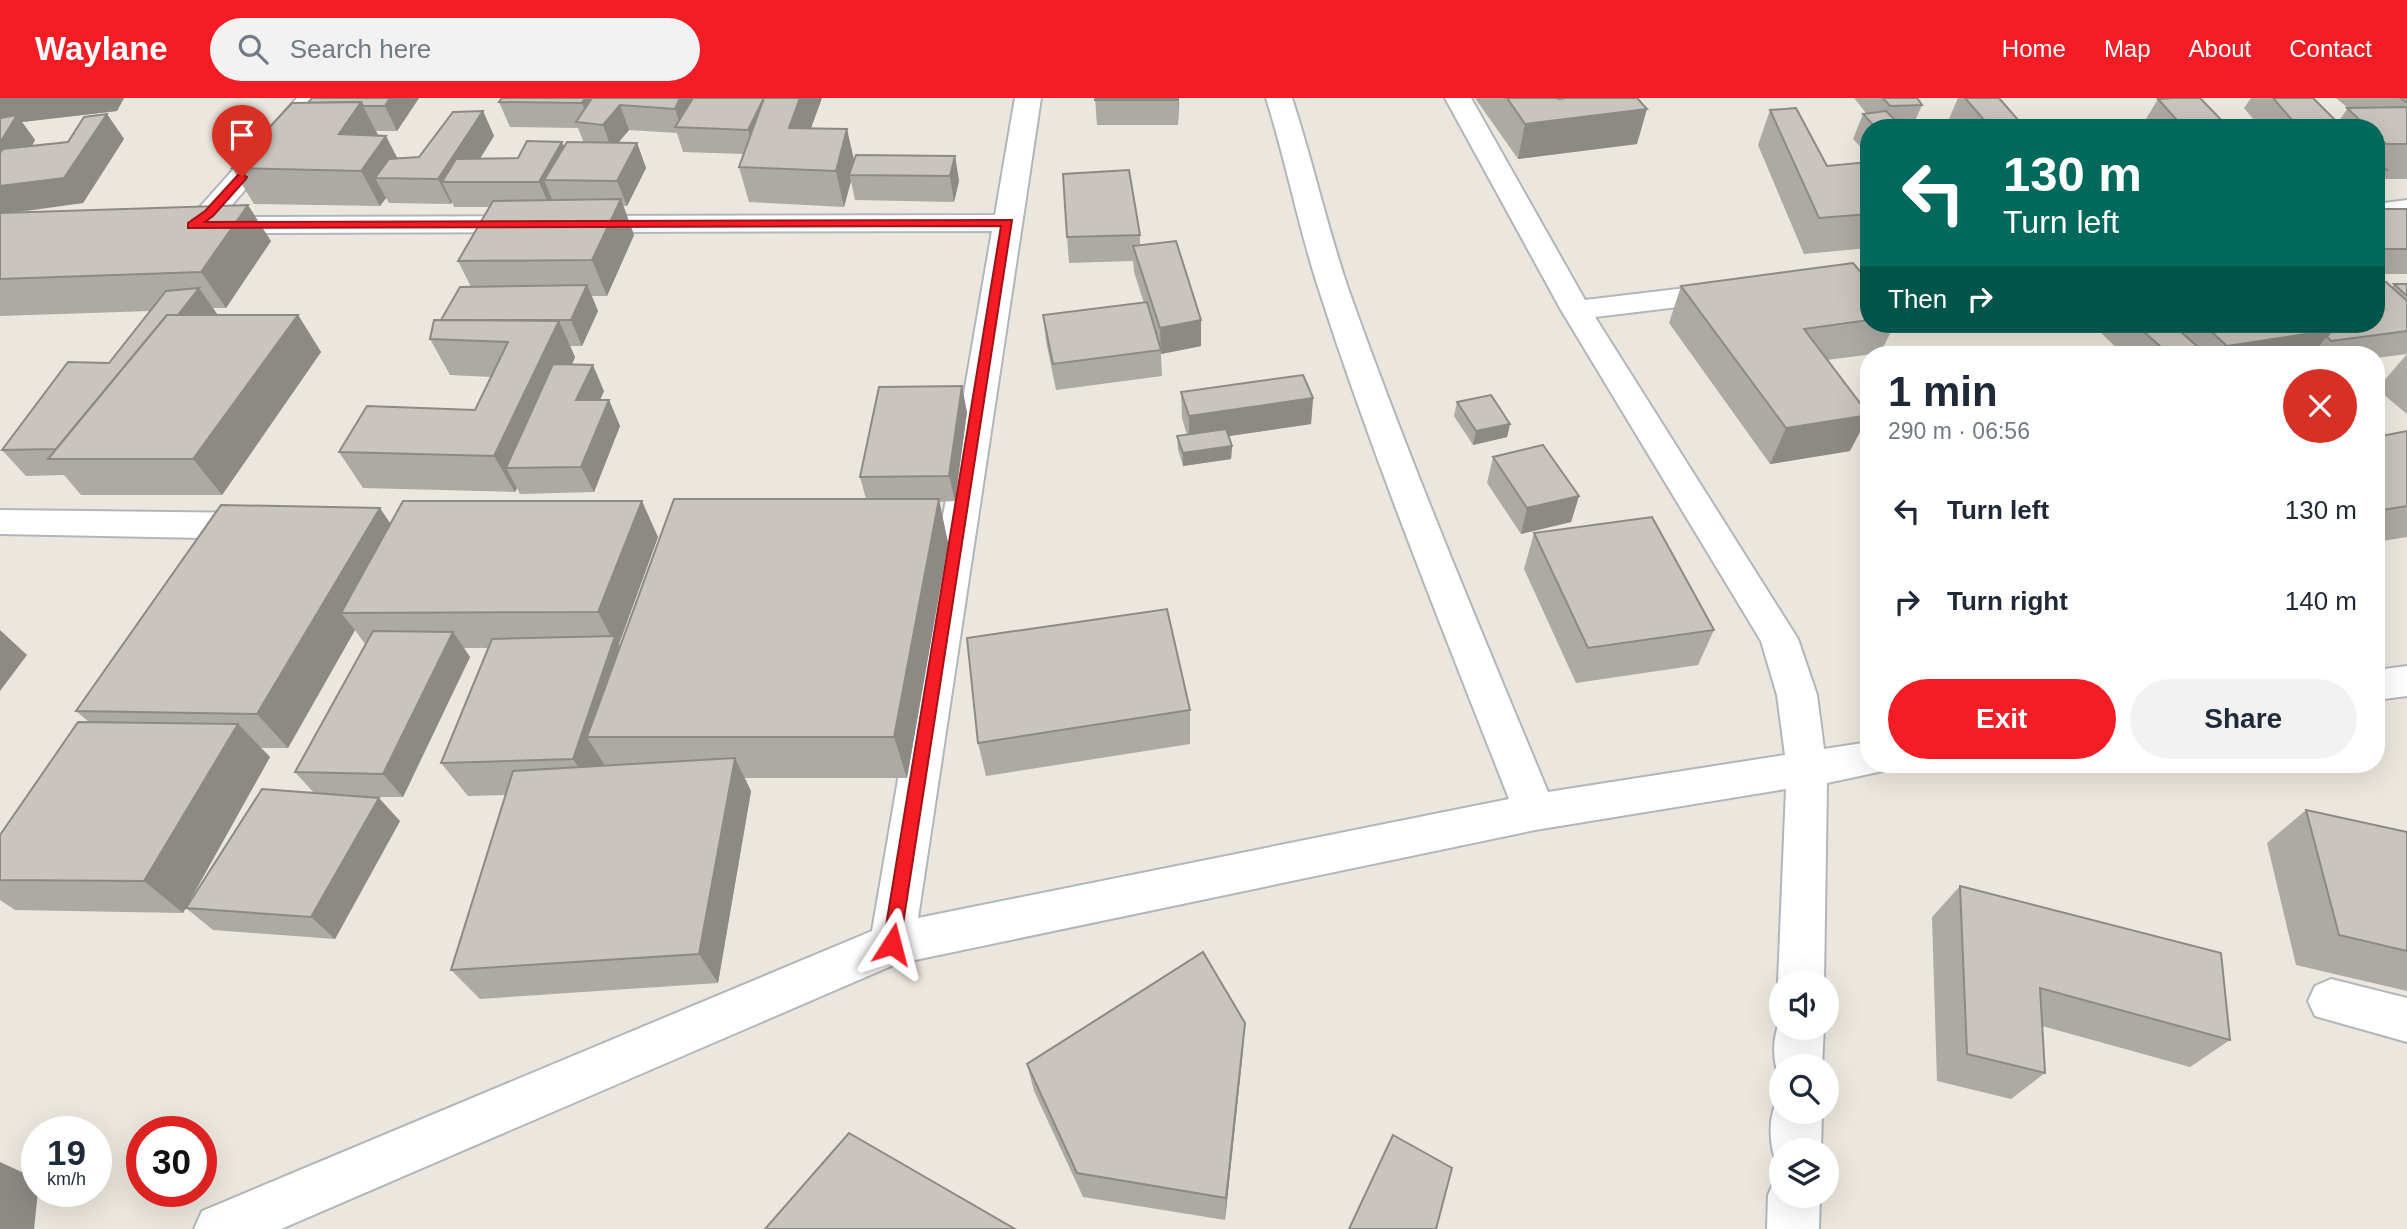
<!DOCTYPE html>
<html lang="en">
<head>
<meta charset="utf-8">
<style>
	:root { --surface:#fff; --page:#f2f2f3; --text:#1f2937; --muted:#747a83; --accent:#f41c25 }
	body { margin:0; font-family:Arial,sans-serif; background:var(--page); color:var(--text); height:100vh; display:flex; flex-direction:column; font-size:26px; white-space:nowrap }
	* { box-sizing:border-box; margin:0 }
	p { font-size:23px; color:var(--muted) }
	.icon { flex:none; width:38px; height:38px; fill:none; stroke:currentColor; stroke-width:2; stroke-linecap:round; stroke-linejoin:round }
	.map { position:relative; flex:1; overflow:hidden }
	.side { position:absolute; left:1860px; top:248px; width:525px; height:427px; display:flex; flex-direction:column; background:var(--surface); border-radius:28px; box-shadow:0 7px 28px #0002 }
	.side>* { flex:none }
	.guide { position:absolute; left:1860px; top:21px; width:525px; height:214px; border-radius:28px; box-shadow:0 7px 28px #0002; background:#00695c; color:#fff; overflow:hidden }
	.fabs { position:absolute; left:1769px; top:872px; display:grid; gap:14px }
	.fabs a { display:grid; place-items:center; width:70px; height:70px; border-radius:50%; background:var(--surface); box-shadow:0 7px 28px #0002; font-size:35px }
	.speed { position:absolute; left:21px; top:1018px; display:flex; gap:14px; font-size:35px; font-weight:700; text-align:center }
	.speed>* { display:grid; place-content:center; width:91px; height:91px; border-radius:50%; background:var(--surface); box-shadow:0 7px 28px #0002; line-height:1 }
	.speed small { font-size:18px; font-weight:400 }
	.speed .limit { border:10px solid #d22; background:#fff; color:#111 }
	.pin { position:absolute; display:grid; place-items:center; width:60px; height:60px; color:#fff; margin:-72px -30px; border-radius:50% 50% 50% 0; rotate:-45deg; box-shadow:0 0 7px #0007 }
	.pin .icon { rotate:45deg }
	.me { position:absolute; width:77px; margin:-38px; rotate:9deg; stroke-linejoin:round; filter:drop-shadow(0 0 5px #0008) }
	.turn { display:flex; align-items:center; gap:24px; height:147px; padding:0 28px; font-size:32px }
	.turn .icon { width:91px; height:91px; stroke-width:2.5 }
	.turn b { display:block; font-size:49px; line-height:60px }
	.then { display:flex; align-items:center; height:66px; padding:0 28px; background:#0003; gap:14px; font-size:26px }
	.round { display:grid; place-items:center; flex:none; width:74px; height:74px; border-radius:37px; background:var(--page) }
	.headline { display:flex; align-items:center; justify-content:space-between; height:119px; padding:0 28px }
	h1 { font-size:42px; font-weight:700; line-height:52px }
	.button { display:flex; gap:14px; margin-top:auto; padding:14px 28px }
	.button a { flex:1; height:80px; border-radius:42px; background:var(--accent); color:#fff; font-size:28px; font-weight:700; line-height:80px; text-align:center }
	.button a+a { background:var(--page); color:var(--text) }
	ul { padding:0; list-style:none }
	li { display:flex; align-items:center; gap:21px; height:91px; padding:0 28px }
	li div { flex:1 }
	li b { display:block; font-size:26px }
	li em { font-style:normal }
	header { display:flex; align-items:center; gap:42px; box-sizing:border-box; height:98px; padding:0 35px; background:var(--accent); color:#fff }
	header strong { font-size:33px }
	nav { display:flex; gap:38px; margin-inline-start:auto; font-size:24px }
	.search { width:490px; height:63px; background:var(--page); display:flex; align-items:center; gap:18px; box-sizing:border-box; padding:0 24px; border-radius:38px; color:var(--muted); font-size:26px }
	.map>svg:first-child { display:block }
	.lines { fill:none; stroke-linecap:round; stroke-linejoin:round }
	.minor-casing { stroke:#b1b6bb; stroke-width:4 }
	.tertiary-casing { stroke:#b1b6bb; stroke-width:4 }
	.minor { fill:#fff; fill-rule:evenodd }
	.tertiary { fill:#fff; fill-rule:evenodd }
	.wall { fill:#ada9a3 }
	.shaded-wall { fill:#8d8984 }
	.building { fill:#c9c4bd; stroke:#8d8984; stroke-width:2 }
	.route { fill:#f41c25; stroke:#9f1218; stroke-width:2 }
</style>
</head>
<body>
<header>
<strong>Waylane</strong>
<div class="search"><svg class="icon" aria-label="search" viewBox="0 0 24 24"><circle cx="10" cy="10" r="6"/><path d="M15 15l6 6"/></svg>Search here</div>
<nav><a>Home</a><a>Map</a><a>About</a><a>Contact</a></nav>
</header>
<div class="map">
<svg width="2407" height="1131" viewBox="0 0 2407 1131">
	<rect width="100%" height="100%" fill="#ece7de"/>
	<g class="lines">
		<g class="minor-casing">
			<g id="minor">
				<path d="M1015,0H1041L918,820L1509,701C1443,532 1374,363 1318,189C1298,127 1286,63 1266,0H1292C1313,64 1327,129 1349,193C1409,362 1479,528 1548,694L1785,657L1777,597L1761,543L1561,212L1445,0H1471L1585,202L1728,185L1738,188L1743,194L1738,200L1728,203L1595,219L1798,541L1817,597L1824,651L1869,644V667H1886L1883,673L1827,685L1824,884H1782V892L1778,884L1786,691L1535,732L896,866L281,1131H194L202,1113L872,833L938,449H895L882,445L877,436L882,427L895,423L942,424L992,133L208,135L198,133L194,127L198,121L208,119L995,117Z"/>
				<path d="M2407,102V118L2376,122V106Z"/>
				<path d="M0,412L260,415L272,419L278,428L272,437L260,441L0,436Z"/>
				<path d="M2407,568V598L2376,602V572Z"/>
				<path d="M2331,881L2407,900V944L2315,918L2308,903L2315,888Z"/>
				<path d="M1782,917V929H1824L1822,968H1782V985C1771,964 1772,938 1782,917Z"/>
				<path d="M1782,995V1013H1822L1821,1052H1782V1071L1778,1070C1769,1048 1766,1015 1782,995Z"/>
				<path d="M1782,1077V1097H1820L1819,1131H1767L1768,1097L1776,1079Z"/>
			</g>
		</g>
		<g class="tertiary-casing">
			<path id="tertiary" d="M297,0H324L219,122C201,134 185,141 163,136L159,130L163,124L184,120L199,110Z"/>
		</g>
		<use href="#minor" class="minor"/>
		<use href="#tertiary" class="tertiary"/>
	</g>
	<g class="wall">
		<path d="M0,0H124L117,13L22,24L35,42L32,48L68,44L107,16L124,41L83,105L13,115L271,143L226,210H213L217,216L216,217H298L321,254L222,397H81L64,377L26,378L2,352L109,265L150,213L0,218Z"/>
		<path d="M419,0L397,33H376L378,38L398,60L419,59L483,13L494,38L480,61L518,60L562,44L564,49L584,45L578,30L510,29L499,4L822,0L810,31L854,63L955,58L959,83L954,104L855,102L851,83L844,109L749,104L739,69L743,56L683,54L677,35L629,32L618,45H637L646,70L627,108H623L634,137L607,198H592L598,213L582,248H570L575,259L572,266L604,293L600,302H609L620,328L594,394L520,396L517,390L515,394L363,390L339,354L475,312L491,279L450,277L430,241L441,222L471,189L458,163L489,109H454L452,104L451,106L389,105L386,100L380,108L254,106L232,70L292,5Z"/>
		<path d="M1095,0H1179L1178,27H1097Z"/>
		<path d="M1475,0H1637V46L1518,61Z"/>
		<path d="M1854,0H1917L1922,7L1912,30H1869V58L1853,41L1863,16L1866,15Z"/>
		<path d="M1958,0H1999L2025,30H2079H1945Z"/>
		<path d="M2251,0H2313L2338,24L2348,10L2336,0H2407V81H2380L2376,86V30H2261L2244,10Z"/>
		<path d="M2158,1L2229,30H2146L2143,26Z"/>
		<path d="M1770,12L1827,68L1869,64V150L1804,156L1758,47Z"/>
		<rect x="2376" y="111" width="31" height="65"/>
		<path d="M1140,137V147L1201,248L1161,256L1162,278L1056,292L1046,243L1043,217L1144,205L1134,174L1133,163L1069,165L1067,139Z"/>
		<path d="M1869,184V226H1895L1880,255L1827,262L1850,353L1770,366L1669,225L1681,188Z"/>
		<path d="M2394,186H2407V256L2376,260V257H2124L2098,232L2102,226H2376L2392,189Z"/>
		<path d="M1958,226H2028L1967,235Z"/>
		<path d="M2407,256V316L2377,291Z"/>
		<path d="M1181,294L1313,300L1311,326L1229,338L1232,348L1231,361L1183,368L1178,351L1177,338L1187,337L1182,320Z"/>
		<path d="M1457,304L1510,326L1507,339L1473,347L1454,318Z"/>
		<path d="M967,314L955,403L939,404L948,445L907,680H744L751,693L718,885L480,901L451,872L506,697L468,698L441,665L488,550H464L470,559L403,699H362L400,723L335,841L213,832L186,810L314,695L295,674L365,546L355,532L288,650H261L270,659L183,815L15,812L0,802V737L89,624L76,613L391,425L658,439L619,546L620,549L866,401L860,379Z"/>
		<path d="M2407,333V439L2376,444V339Z"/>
		<path d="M1493,359L1579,398L1571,424L1521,436L1487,385Z"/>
		<path d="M1534,435L1714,532L1698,567L1576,585L1524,471Z"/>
		<path d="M1190,612V646L986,678L978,645Z"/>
		<path d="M2306,712L2407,734V893L2296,867L2267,745Z"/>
		<path d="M1960,788L2230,942L2190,969L2042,928L2045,975L2011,1001L1937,983L1932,819Z"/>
		<path d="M1243,952L1225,1122L1083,1099L1034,993L1027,966Z"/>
	</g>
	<g class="shaded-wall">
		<path d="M0,0H124L117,13L22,24L35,42L10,87L107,16L124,41L83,105L0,116Z"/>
		<path d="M390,0H419L397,33L385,8Z"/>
		<path d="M585,0H612L590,26L582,5Z"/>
		<path d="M680,0H699L681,29L675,11Z"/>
		<path d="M765,0L756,57L748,32Z"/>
		<path d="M800,0H822L798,66L789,30Z"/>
		<path d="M1178,0H1179L1178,27Z"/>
		<path d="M361,4L379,39L339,36Z"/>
		<path d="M620,7L629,32L612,52L603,27Z"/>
		<path d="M1647,11L1637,46L1518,61L1525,26Z"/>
		<path d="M483,13L494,38L465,84H442L452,104L451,106L438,81Z"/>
		<path d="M847,31L855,66L849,77L851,83L844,109L836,73Z"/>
		<path d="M386,38L404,73L375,80L386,100L380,108L361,73Z"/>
		<path d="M562,44L573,69L544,82L553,104L550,109L539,84Z"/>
		<path d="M637,45L646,70L627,108L617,83Z"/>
		<path d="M955,58L959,83L954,104L950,78Z"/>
		<path d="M621,101L634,137L607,198L592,162Z"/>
		<path d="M248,107L271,143L226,210L201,174Z"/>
		<path d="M587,187L598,213L582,248L571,222Z"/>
		<path d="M199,190L217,216L107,361L71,351Z"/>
		<path d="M298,217L321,254L222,397L193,361Z"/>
		<path d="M1201,222V248L1161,256L1160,230Z"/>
		<path d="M559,223L575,259L526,370H506L517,390L515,394L494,358Z"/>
		<path d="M1972,226H2028L1967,235Z"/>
		<path d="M2332,232L2312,257H2220L2227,248Z"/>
		<path d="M593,267L604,293L588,328L576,302Z"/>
		<path d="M962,288L967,314L955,403L949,378Z"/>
		<path d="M1313,300L1311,326L1189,344V318Z"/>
		<path d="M609,302L620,328L594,394L581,369Z"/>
		<path d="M1869,317L1850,353L1770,366L1786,330Z"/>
		<path d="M1510,326L1507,339L1473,347L1476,333Z"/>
		<path d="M1232,348L1231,361L1183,368V355Z"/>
		<path d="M1579,398L1571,424L1521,436L1527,410Z"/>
		<path d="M939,401L948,445L907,680L894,639Z"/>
		<path d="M642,403L658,439L619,546L633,573L587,639L604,666L595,694L573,661L613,542L598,514Z"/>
		<path d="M380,410L404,446L341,515L355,532L288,650L257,616Z"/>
		<path d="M0,532L27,557L0,593Z"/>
		<path d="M453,534L470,559L403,699L383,676Z"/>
		<path d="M238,626L270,659L183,815L144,783Z"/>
		<path d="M735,660L751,693L718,885L699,856Z"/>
		<path d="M379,700L400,723L335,841L311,819Z"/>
		<path d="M1245,925L1243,952L1225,1122L1226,1100Z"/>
		<path d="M0,1064L37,1081V1094H38L34,1131H0Z"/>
	</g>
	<g class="building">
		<path d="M312,0H390L385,8H363L361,4L308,5Z"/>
		<path d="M502,0H585L582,5L499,4Z"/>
		<path d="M592,0H680L675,11L620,7L603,27L576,24Z"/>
		<path d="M693,0H764L748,32L675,29Z"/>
		<path d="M764,0H800L789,30L847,31L836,73L739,69Z"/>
		<rect x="1095" y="0" width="83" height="2"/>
		<path d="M1507,0H1557L1558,1L1566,0H1637L1647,11L1525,26Z"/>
		<path d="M1883,0H1917L1922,7L1890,8Z"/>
		<path d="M1965,0H1999L2025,30H2079H1991Z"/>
		<path d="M2174,0H2200L2229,30H2184L2158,1Z"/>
		<path d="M2273,0H2313L2343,30H2299Z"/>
		<path d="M2401,0H2407V5Z"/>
		<path d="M361,4L339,36L386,38L361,73L232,70L292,5Z"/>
		<path d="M2407,9V46H2386L2376,37V30H2368L2347,10Z"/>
		<path d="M1796,10L1827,68L1869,64V116L1819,120L1770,12Z"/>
		<path d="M483,13L438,81L375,80L389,61L419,59L453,14Z"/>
		<path d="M1886,13L1903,30H1876L1863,16Z"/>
		<path d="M107,16L64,80L0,88V55L3,51L68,44L84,19Z"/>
		<path d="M17,17L0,45V20Z"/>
		<path d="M527,43L562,44L539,84H442L456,61L518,60Z"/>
		<path d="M567,44L637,45L617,83L544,82Z"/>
		<path d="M856,57L955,58L950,78L849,77Z"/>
		<path d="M2376,62L2387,72H2376Z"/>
		<path d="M1129,72L1140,137L1067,139L1063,76Z"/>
		<path d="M621,101L592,162L458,163L493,103Z"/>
		<path d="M248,107L201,174L0,181V115Z"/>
		<rect x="2376" y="111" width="31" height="40"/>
		<path d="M1176,143L1201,222L1160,230L1133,148Z"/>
		<path d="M1853,165L1869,184V222L1804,231L1869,317L1786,330L1681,188Z"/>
		<path d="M2376,184H2386L2407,203V233L2331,243L2327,239L2332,232L2326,226H2376Z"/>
		<path d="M2394,186H2407V198Z"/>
		<path d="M587,187L571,222H441L460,189Z"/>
		<path d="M199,190L178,217H167L56,351L2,352L68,264L109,265L166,193Z"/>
		<path d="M1147,204L1161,252L1053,266L1043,217Z"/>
		<path d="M167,217H298L193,361H48Z"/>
		<path d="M434,222L559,223L494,358L339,354L367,308L475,312L508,244L430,241Z"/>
		<path d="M2135,226H2172L2207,257H2170Z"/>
		<path d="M2203,226H2326L2332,232L2227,248Z"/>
		<path d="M553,266L593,267L576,302H609L581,369L506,370Z"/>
		<path d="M1303,277L1313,300L1189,318L1181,294Z"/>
		<path d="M962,288L949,378L860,379L879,289Z"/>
		<path d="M1491,297L1510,326L1476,333L1457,304Z"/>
		<path d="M1226,331L1232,348L1183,355L1177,338Z"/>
		<path d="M2407,333V408L2376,413V339Z"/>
		<path d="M1543,347L1579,398L1527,410L1493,359Z"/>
		<path d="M674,401H939L894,639H587Z"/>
		<path d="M403,403H642L598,514L341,515Z"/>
		<path d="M221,407L380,410L257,616L76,613Z"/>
		<path d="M1652,419L1714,532L1588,550L1534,435Z"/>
		<path d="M1167,511L1190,612L978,645L967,540Z"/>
		<path d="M373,533L453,534L383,676L295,674Z"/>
		<path d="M615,538L573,661L441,665L492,541Z"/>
		<path d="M78,624L238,626L144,783L0,782V737Z"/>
		<path d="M735,660L699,856L451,872L513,673Z"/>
		<path d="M262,691L379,700L311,819L186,810Z"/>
		<path d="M2306,712L2407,734V853L2339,837Z"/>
		<path d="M1960,788L2221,855L2230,942L2040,890L2045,975L1967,956Z"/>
		<path d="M1203,854L1245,925L1226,1100L1077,1075L1027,966Z"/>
		<path d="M849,1035L1015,1131H765Z"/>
		<path d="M1393,1037L1452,1070L1436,1131H1349Z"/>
	</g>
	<path class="route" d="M242,76L247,79L246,81L213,118L205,124L1012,122L899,852L892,854L886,852L883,846L1001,128L188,130V125L205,113L238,77Z"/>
</svg>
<div class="fabs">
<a><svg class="icon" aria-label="sound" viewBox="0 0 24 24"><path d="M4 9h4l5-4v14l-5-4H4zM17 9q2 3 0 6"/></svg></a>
<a><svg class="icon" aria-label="search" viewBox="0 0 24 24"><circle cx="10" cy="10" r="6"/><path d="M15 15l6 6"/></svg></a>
<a><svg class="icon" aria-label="layers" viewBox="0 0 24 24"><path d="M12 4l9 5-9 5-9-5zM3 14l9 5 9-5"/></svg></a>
</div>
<div class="speed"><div>19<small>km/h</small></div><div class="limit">30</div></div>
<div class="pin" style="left:242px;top:79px;background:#d93025"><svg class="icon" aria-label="arrive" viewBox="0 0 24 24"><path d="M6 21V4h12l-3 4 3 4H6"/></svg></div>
<svg class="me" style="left:892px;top:846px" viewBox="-20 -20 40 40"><path d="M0-17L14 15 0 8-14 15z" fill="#f41c25" stroke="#fff" stroke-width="4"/></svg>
<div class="guide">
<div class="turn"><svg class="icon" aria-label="left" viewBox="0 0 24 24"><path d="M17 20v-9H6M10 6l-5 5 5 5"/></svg><div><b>130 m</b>Turn left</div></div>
<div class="then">Then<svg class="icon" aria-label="right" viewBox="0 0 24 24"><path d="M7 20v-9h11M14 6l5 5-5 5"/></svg></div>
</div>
<section class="side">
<div class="headline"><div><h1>1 min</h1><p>290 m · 06:56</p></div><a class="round" style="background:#d93025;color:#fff"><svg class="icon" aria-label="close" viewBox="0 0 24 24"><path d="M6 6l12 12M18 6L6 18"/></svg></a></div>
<ul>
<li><svg class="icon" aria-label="left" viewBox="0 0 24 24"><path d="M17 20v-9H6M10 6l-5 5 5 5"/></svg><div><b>Turn left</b></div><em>130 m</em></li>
<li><svg class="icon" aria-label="right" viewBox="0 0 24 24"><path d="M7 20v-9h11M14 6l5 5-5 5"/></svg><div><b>Turn right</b></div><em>140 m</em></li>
</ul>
<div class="button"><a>Exit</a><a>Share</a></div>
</section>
</div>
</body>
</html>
